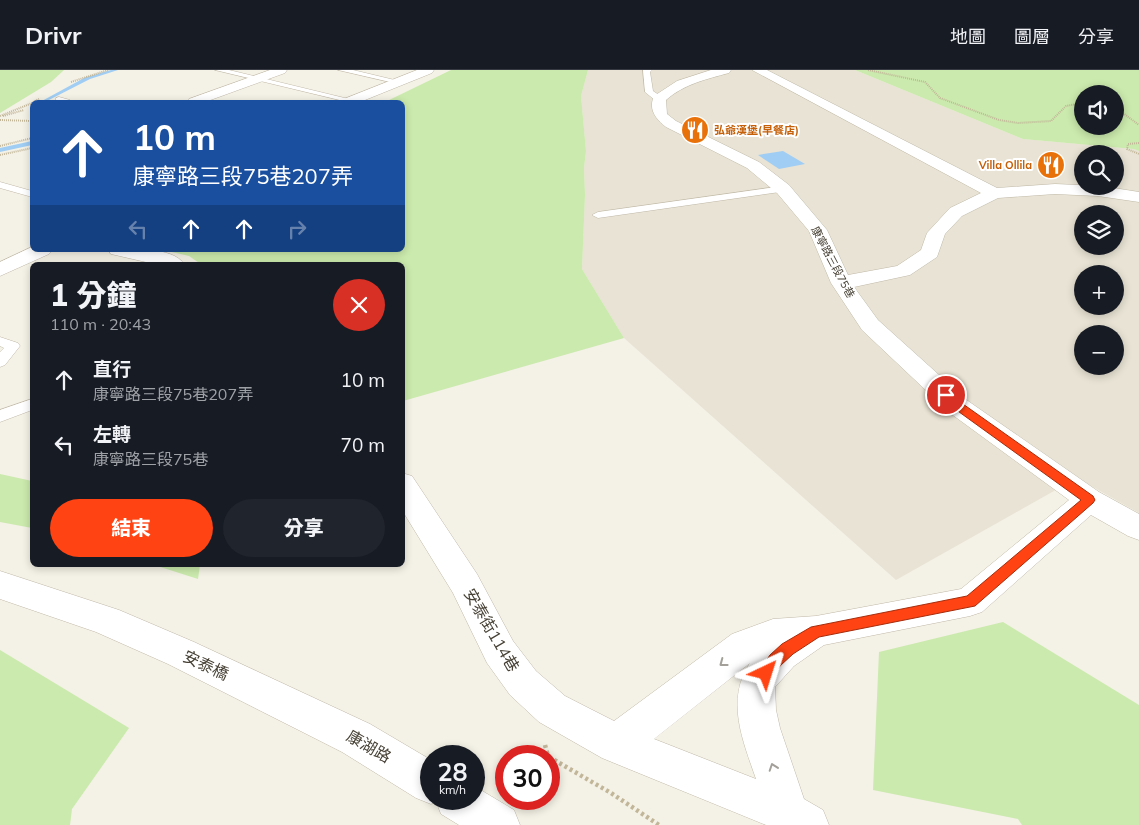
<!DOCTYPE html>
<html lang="zh-TW">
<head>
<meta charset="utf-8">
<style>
	:root { --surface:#171b24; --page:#20242c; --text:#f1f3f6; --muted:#9ea1a6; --line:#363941; --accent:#ff4312 }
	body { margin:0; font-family:Mulish,"Noto Sans TC",sans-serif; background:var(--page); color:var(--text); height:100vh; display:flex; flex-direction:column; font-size:19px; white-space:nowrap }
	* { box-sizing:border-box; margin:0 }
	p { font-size:16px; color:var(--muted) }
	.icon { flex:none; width:28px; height:28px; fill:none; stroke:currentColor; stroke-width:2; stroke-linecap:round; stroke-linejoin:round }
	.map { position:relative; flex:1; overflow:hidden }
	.details { position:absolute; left:30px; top:192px; width:375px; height:305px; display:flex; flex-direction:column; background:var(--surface); border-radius:8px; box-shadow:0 2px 8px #0003 }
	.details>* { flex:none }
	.top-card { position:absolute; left:30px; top:30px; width:375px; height:152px; border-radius:8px; box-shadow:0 2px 8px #0003; background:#1a4fa0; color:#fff; overflow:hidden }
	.fabs { position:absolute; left:1074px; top:15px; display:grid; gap:10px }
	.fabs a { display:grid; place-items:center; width:50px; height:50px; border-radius:50%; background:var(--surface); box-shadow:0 2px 8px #0003; font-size:25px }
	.speed { position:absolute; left:420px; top:675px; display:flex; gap:10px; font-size:25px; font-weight:700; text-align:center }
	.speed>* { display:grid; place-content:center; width:65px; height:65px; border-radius:50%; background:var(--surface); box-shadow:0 2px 8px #0003; line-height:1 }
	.speed small { font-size:12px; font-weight:400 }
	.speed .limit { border:8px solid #d22; background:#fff; color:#111 }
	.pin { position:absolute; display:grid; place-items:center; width:42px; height:42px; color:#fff; margin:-21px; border:2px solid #fff; border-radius:50%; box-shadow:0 1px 5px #0007 }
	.me { position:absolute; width:55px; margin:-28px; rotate:41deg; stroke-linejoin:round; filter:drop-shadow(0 0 4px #0008) }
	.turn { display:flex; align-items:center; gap:18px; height:105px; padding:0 20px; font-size:22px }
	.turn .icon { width:65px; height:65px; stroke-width:2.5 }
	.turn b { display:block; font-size:35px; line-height:42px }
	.lanes { display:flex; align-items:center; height:48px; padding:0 20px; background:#0003; justify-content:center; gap:25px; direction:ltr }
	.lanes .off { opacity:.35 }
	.round { display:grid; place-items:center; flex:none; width:52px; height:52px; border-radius:26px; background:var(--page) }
	.overview { display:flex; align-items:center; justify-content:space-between; height:85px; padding:0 20px }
	h1 { font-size:30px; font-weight:800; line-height:38px }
	.action { display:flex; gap:10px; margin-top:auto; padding:10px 20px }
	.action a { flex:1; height:58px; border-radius:30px; background:var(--accent); color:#fff; font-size:20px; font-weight:800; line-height:58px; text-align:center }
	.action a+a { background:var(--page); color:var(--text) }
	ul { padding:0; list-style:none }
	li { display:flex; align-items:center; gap:15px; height:65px; padding:0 20px }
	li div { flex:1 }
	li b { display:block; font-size:19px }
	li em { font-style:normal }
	header { display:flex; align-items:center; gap:30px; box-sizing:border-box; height:70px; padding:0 25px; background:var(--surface); border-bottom:1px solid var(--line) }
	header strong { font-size:24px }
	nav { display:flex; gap:28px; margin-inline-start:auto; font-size:18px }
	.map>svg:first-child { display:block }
	.residential { fill:#e8e3d4; fill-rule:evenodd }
	.green { fill:#cbeaad; fill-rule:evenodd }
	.water { fill:#a0cdf3 }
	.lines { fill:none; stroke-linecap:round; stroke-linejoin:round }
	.stream { fill:#a0cdf3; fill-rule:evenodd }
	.service-casing { stroke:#c0b9a8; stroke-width:1 }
	.minor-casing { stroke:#c0b9a8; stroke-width:1 }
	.tertiary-casing { stroke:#c0b9a8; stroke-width:1 }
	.path-far1 { stroke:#c2b699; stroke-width:2; stroke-dasharray:1 1; stroke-linecap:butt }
	.path { stroke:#c2b699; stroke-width:4.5; stroke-dasharray:3 3; stroke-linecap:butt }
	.service { fill:#fff; fill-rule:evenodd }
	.minor { fill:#fff; fill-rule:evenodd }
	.tertiary { fill:#fff; fill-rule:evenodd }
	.oneway { stroke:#a3a09a }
	.route { fill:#ff4312; stroke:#a62c0c }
	.labels { text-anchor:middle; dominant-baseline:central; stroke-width:4; stroke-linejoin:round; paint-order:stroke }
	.far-food-label { font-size:11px; font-weight:bold; fill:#c56008; stroke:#fff; text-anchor:start }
	.far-street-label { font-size:11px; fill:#474135; stroke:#fff }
	.near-street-label { font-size:16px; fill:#474135; stroke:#fff }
</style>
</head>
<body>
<header>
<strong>Drivr</strong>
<nav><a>地圖</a><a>圖層</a><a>分享</a></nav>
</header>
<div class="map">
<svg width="1139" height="755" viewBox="0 0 1139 755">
	<rect width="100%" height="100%" fill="#f4f1e6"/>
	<path class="residential" d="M588,0H855L1023,69L1135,79L1139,81V443L1077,408L896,510L624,268L582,199L585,125L584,98L586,81L581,26ZM1082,84H1115V116H1082ZM1082,144H1115V176H1082ZM1082,204H1115V236H1082ZM1082,264H1115V296H1082Z"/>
	<g class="green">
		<path d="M0,0H64L51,12L0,43Z"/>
		<path d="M451,0H588L581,26L586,81L584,98L585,125L582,199L624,268L403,331L402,195H202L189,186L163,180H402V32H385Z"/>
		<path d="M855,0H1139V81L1134,79L1023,69ZM1082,24H1115V56H1082Z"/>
		<path d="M0,404L32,411V458L0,452Z"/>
		<path d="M154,495H200L198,509Z"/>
		<path d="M1003,552L1139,635V755H1022L1018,749L873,720L879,582Z"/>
		<path d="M0,580L129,658L72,739L70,755H0Z"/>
	</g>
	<path class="water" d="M783,81L805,94L779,99L758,85Z"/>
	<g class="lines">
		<g class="stream">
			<path d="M111,0H118L90,9L45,32H40L86,7Z"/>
			<path d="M32,71V75L0,82V78Z"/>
		</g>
		<g class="service-casing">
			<g id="service">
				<path d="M215,0H229L357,31L348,32Z"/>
				<path d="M338,0H353L403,12L399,14Z"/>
				<path d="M643,0H652L650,2L653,21L662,27V31H656L645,22Z"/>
				<path d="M59,27L70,30L71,32H56V28Z"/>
				<path d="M0,112L32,121V127L0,118Z"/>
				<path d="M783,116L788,119L787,121L598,148L592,145L598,142Z"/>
				<path d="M0,267L18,273L20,276L5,295L0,297V282L4,278L0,276Z"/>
				<path d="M32,329V340L0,352V340Z"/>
			</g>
		</g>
		<g class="minor-casing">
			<g id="minor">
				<path d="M270,0H287L285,3L205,32H187L189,29Z"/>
				<path d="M417,0H434L432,3L360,32H342L344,29Z"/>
				<path d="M711,0H731L729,3C707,9 684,14 666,30L667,44L676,51L759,92L789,115L827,160L848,205L897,196L921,180L927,163L950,138L981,123L752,0H767L997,118L1055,114L1101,116L1139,122V132L1098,126L1055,124L998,128L962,146L945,164L937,187L910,205L854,217L878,250L968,331L1099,422L1139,444V470L1128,466L1091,445L982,542L970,546L824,575L794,596L775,617L776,640L780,658L804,729L823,740L829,755H766L602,688L539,652L510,625L487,593L453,523L402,440V403L412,406L477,504L513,571L536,601L565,626L614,651L732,564L773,549L816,546L961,519L1069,430L950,343L862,260L831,213L809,161L777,123L747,98L666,57C656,49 648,40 654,26L677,11ZM750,593C725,630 743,671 756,709L654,669Z"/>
				<path d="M32,177V180H52L49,184L0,206V192Z"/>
				<path d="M108,180C129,180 172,175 185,195H159L111,184Z"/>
			</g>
		</g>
		<g class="tertiary-casing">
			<path id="tertiary" d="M0,501L119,540L194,572L370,654L431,690V729H474V716L514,740L520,755H459L441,744L436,731L431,734L416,728L342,682L168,594L96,562L0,529Z"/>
		</g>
		<g class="path-far1">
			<path d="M868,0L925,12L940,28L999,50L1018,53L1051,51L1066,36L1082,33"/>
			<path d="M71,12L108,0"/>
			<path d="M33,32L39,29"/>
			<path d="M1115,37L1139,55"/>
			<path d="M0,46L32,33"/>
			<path d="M3,46L24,40"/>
			<path d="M0,50L32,51"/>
			<path d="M1139,73L1128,74L1127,79L1139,84"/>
			<path d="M0,76L32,68"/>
			<path d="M0,85L32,78"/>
		</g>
		<g class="path">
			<path d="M545,675L548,686"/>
			<path d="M549,687L611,723L659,755"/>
		</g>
		<use href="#service" class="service"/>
		<use href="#minor" class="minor"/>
		<use href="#tertiary" class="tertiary"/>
	</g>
	<defs><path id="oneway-chevron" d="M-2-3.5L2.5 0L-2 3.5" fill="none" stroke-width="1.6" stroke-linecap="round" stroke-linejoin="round" transform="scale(1.25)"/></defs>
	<g class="oneway">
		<use href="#oneway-chevron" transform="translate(723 593) rotate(143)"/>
		<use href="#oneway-chevron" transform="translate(773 697) rotate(-109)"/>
	</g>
	<path class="route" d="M946,322L1093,426L1095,430L1093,433L975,536L819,567L793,584L781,595L771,608L766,610L761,608L758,603L770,585L782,574L811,557L967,526L1081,430L955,339L941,325Z"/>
	<defs>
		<g id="restaurant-disc" transform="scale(1.4375)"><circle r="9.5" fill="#e8710a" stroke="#fff"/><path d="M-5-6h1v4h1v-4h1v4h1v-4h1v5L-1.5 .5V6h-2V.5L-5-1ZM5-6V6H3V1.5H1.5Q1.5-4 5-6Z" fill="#fff"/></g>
	</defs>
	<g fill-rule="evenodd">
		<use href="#restaurant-disc" x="695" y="60"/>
		<use href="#restaurant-disc" x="1051" y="95"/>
	</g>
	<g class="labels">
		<g class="far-food-label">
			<text x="714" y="60">弘爺漢堡(早餐店)</text>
			<text x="1032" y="95" text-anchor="end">Villa Ollila</text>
		</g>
		<g class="far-street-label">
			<text transform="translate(833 192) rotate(62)">康寧路三段75巷</text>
		</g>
		<g class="near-street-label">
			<text transform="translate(492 560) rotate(60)">安泰街114巷</text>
			<text transform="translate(206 595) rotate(25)">安泰橋</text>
			<text transform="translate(369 676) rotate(30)">康湖路</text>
		</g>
	</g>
</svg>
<div class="fabs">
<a><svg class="icon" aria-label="sound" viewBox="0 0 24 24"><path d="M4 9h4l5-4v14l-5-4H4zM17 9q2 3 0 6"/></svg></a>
<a><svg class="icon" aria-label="search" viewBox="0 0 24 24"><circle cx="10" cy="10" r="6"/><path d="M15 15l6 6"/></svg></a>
<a><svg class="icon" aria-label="layers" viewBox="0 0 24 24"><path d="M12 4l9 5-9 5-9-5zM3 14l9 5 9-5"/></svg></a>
<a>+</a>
<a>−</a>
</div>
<div class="speed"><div>28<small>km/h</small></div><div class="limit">30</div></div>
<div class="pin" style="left:946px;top:325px;background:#d93025"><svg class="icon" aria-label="arrive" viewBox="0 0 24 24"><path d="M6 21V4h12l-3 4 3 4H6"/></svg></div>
<svg class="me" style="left:766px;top:603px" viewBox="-20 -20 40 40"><path d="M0-17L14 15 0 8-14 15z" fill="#ff4312" stroke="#fff" stroke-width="4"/></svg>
<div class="top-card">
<div class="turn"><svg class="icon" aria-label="ahead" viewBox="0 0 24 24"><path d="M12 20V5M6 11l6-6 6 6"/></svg><div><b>10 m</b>康寧路三段75巷207弄</div></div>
<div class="lanes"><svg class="icon off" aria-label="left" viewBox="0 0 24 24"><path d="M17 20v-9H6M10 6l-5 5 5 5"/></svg><svg class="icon" aria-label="ahead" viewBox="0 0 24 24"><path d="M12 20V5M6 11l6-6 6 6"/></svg><svg class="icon" aria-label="ahead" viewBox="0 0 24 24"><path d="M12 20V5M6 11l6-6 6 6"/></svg><svg class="icon off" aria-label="right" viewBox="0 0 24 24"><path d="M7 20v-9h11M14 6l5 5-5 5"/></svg></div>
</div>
<section class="details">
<div class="overview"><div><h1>1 分鐘</h1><p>110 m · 20:43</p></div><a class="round" style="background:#d93025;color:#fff"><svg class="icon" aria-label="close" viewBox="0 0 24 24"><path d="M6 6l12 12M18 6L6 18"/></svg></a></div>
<ul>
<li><svg class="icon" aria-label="ahead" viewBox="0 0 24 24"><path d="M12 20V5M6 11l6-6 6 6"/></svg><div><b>直行</b><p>康寧路三段75巷207弄</p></div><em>10 m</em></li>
<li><svg class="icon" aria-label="left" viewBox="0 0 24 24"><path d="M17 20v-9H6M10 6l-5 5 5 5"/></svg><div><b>左轉</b><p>康寧路三段75巷</p></div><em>70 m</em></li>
</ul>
<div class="action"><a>結束</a><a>分享</a></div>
</section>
</div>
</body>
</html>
